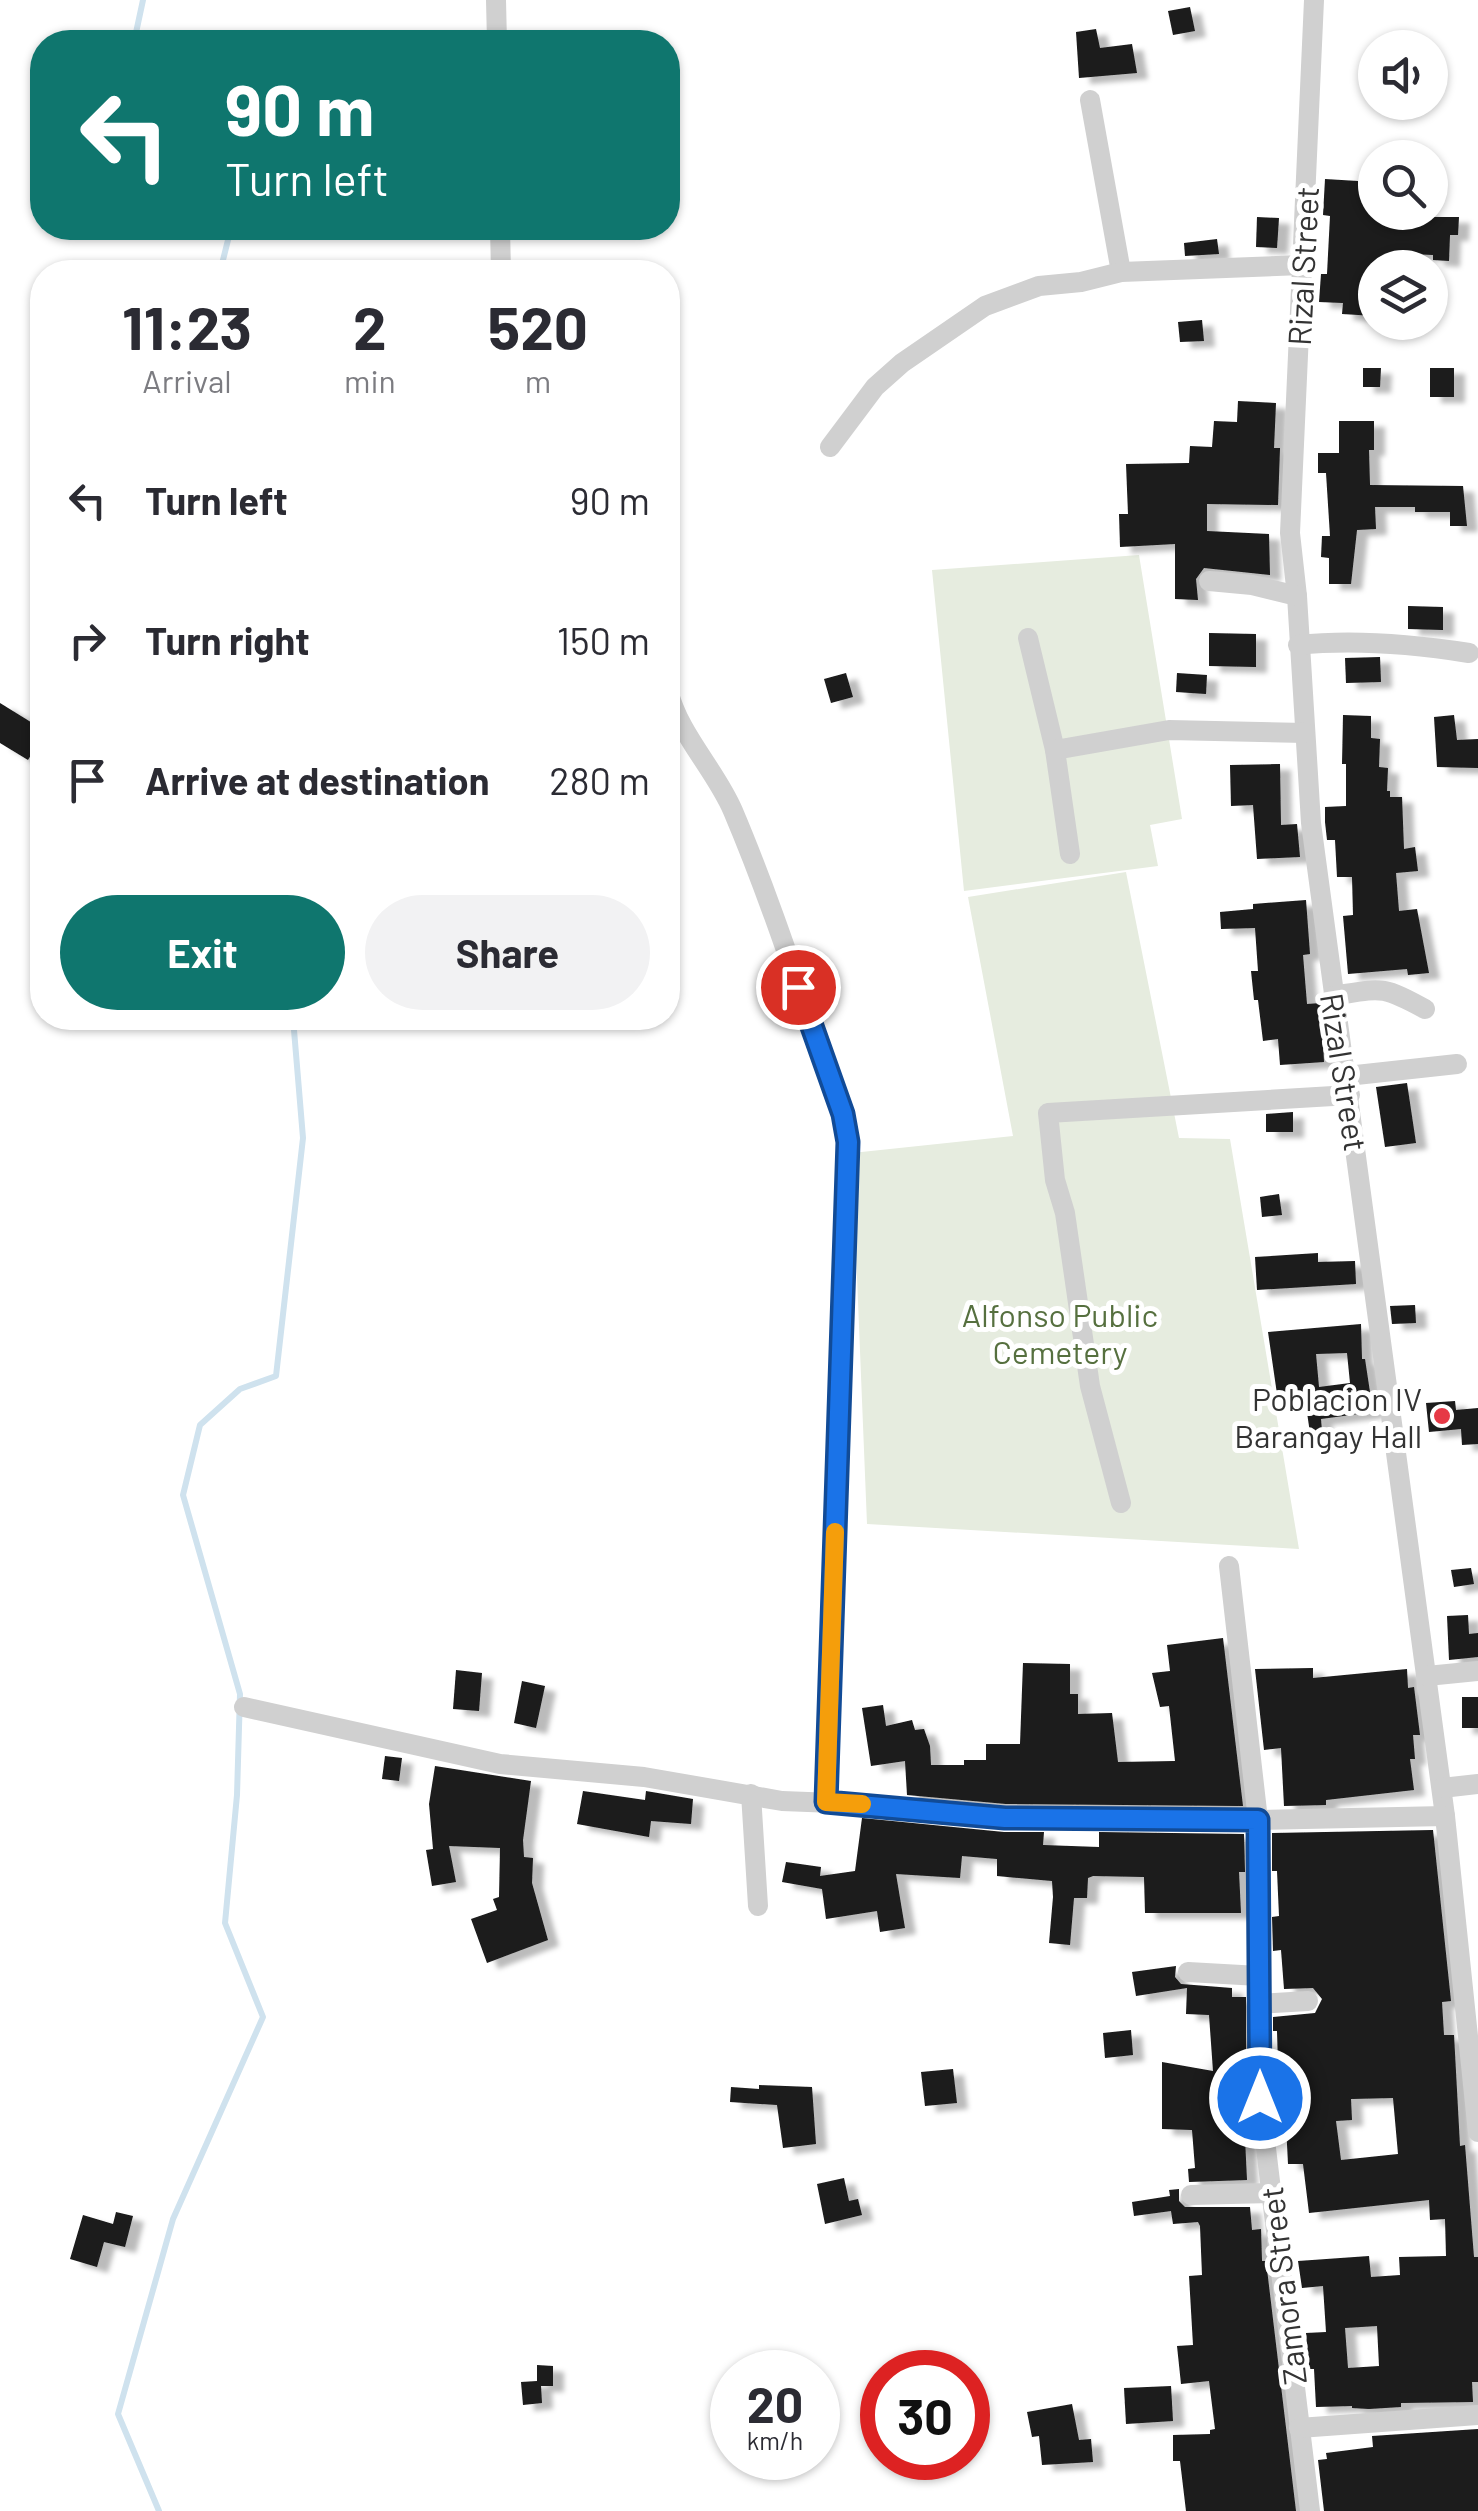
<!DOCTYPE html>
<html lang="en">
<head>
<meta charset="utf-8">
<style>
	:root { --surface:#fff; --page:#f2f2f3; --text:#2b2b33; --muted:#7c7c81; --accent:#0f766e }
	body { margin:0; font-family:Barlow,sans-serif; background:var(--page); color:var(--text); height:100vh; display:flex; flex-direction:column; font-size:38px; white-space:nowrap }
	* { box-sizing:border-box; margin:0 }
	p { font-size:32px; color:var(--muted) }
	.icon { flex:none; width:55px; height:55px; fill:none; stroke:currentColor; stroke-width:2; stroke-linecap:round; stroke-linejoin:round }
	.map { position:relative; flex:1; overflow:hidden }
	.details { position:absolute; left:30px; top:260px; width:650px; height:770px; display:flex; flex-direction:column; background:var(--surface); border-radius:40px; box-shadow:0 2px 8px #0004 }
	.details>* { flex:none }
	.hud { position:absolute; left:30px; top:30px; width:650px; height:210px; border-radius:40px; box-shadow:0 2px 8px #0004; background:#0f766e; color:#fff; overflow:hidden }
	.tools { position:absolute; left:1358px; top:30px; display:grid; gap:20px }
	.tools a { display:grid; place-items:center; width:90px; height:90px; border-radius:50%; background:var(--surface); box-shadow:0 2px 8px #0004; font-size:50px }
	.speed { position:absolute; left:710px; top:2350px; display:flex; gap:20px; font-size:50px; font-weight:700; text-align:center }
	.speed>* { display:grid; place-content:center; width:130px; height:130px; border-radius:50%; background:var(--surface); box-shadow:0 2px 8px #0004; line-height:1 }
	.speed small { font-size:25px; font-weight:400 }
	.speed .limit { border:15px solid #d22; background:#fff; color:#111 }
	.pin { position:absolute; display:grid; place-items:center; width:85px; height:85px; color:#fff; margin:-42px; border:5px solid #fff; border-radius:50%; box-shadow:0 2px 10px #0007 }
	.me { position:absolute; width:110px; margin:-55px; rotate:0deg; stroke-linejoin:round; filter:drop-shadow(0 0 8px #0008) }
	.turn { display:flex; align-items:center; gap:35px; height:210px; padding:0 30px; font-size:45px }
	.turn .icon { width:130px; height:130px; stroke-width:2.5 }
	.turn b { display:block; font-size:70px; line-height:85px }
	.eta { display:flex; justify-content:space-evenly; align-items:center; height:170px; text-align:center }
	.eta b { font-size:60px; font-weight:700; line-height:70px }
	.action { display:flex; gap:20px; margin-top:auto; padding:20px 30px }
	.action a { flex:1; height:115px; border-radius:60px; background:var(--accent); color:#fff; font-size:40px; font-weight:700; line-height:115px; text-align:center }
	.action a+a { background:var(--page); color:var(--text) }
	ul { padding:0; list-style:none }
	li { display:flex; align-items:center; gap:30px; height:140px; padding:0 30px }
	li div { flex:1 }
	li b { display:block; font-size:38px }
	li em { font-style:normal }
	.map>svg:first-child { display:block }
	.green { fill:#e6ecdf }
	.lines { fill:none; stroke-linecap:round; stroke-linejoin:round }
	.stream { stroke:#cfe2ee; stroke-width:6 }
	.building { fill:#1a1a1a; fill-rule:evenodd; filter:url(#shadow) }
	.minor { stroke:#d0d0d0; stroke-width:20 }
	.route-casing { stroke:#114b97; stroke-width:25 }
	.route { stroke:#1a73e8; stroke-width:18 }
	.slow { stroke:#f59e0b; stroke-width:18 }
	.poi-dot { fill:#e63946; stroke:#fff; stroke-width:4 }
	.labels { text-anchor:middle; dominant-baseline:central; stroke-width:10; stroke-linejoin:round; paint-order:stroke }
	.street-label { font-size:32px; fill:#333; stroke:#fff }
	.park-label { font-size:32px; fill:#56703f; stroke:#fff }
	.poi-label { font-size:32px; fill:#333; stroke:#fff; text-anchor:end }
</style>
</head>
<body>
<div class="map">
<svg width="1478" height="2511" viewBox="0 0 1478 2511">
	<defs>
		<filter id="shadow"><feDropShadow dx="11" dy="6" stdDeviation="2.5" flood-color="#0004"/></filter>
	</defs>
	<rect width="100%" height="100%" fill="#fff"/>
	<g class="green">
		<path d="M1139,555L1182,819L1150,825L1158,866L964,891L932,570Z"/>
		<path d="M1126,872L1179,1138L1230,1139L1299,1549L867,1524L852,1153L1013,1136L968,897Z"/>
	</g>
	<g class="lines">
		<g class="stream">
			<path d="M134,42L143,0"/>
			<path d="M220,272L231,228"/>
			<path d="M159,2511L118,2414L173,2219L263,2017L225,1923L237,1795L240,1694L183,1495L200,1425L240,1389L276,1376L303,1138L293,1018"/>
		</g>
	</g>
	<g class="building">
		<path d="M1190,7L1195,31L1173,35L1168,11Z"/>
		<path d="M1096,29L1100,48L1132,44L1137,73L1079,78L1076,32Z"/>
		<path d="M1325,179L1358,181V186H1375V212H1429V217H1459L1458,235H1450L1449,261L1433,260V255L1389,253L1388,268H1375V316L1342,314L1343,303L1319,302L1321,274H1327L1330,216L1323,215Z"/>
		<path d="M1257,217L1279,218L1277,248L1256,247Z"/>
		<path d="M1217,239L1219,254L1185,256L1184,243Z"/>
		<path d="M1202,320L1204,341L1180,342L1178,322Z"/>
		<path d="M1363,368H1381L1380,387H1363Z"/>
		<rect x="1430" y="368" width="24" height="29"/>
		<path d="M1238,401L1276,403L1274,448H1280L1278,505L1207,504V531L1269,534L1270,575L1204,568L1196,579L1198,600L1175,599V544L1120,547L1119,514H1128L1126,464L1189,463L1190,446L1212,447L1214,421L1237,422Z"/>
		<path d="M1339,421H1374V450H1369L1370,485L1463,486L1467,526H1450V512H1415V507H1375L1376,529L1357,530L1351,584H1329V558L1321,557L1322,536H1330L1326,473H1318V453H1339Z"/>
		<path d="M1408,606L1443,607V630L1408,629Z"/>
		<path d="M1209,633L1256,634V667L1209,666Z"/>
		<path d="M1380,657L1381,682L1346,683L1345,658Z"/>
		<path d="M846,673L853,697L831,703L824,679Z"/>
		<path d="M1177,673L1207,675L1206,694L1176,692Z"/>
		<path d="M0,703L42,729V736L28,760L0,743Z"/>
		<path d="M1343,715L1371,716V738L1380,739L1379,767L1388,768L1387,791H1390V797H1402L1404,849L1415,847L1418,871L1396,873L1399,911L1417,909L1429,973L1408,975L1407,969L1348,974L1343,916L1353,915L1352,877H1337L1335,840H1327L1325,822V807L1346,806V764H1342Z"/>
		<path d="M1454,715L1457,740L1478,739V768L1437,767L1434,717Z"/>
		<path d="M1280,764L1281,825L1297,824L1300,857L1257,859L1253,805L1231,806L1230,765Z"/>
		<path d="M1306,900L1310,954L1303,955L1307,1004L1321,1003L1324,1062L1280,1065L1278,1039L1263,1041L1258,1000H1254L1251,971H1258L1255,928L1221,929L1220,912L1253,909V904Z"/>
		<path d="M1407,1083L1416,1143L1385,1147L1376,1087Z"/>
		<path d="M1293,1112V1132H1266V1114Z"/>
		<path d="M1279,1194L1282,1215L1262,1217L1260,1197Z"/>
		<path d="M1318,1253V1262L1355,1261L1356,1284L1257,1290L1255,1257Z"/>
		<path d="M1415,1305L1416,1323L1392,1324L1390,1306Z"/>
		<path d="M1361,1324L1362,1359H1365L1373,1412L1321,1419L1322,1431L1310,1433L1304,1392L1277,1394L1268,1332ZM1347,1353L1350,1383L1319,1387L1316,1354Z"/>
		<path d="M1455,1401L1456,1410L1478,1408V1444L1462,1445L1461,1429L1429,1432L1426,1403Z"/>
		<path d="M1471,1568L1474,1584L1454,1587L1451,1570Z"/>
		<path d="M1468,1615L1469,1634L1478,1633V1657L1449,1660L1447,1616Z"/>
		<path d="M1223,1638L1243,1806L1006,1804L907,1795L905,1761L871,1766L862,1708L883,1705L886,1726L912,1720L915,1730L924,1729L930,1746L931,1765H964V1760H986V1744H1020L1023,1663L1070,1664V1694H1078V1714L1112,1713L1118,1762L1175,1761L1169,1706L1160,1707L1152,1673L1170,1671L1167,1645Z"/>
		<path d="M1313,1668V1678L1407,1669L1408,1688L1414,1687L1420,1735H1413L1415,1759H1410L1414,1790L1326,1800V1805L1284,1806L1281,1748L1264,1750L1255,1669Z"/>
		<path d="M456,1670L482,1673L479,1711L453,1709Z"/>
		<path d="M522,1681L545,1686L536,1728L514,1723Z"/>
		<rect x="1462" y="1697" width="16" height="31"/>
		<path d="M385,1756L402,1758L399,1781L382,1779Z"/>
		<path d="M435,1766L531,1781L523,1840L524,1857L533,1858L532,1883L548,1940L487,1963L471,1919L497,1910L493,1899L499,1897L500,1848L449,1846L456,1882L432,1886L426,1850L433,1849L429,1804Z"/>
		<path d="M583,1791L645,1800L646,1791L693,1799L691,1824L651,1821L649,1837L577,1824Z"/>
		<path d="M862,1818L1004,1832H1044L1043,1845L1099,1847V1832L1244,1834L1245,1872H1239L1241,1913H1145L1144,1877L1093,1876L1088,1878L1087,1898H1074L1070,1945L1049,1943L1053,1897L1052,1881L997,1876V1859L962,1856L960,1878L896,1874L905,1928L880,1932L877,1911L826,1919L822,1889L782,1882L786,1862L821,1867L820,1876L855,1871Z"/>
		<path d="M1433,1830L1451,2001L1442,2002L1444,2035H1454L1460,2146L1465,2145L1474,2257H1478V2382H1472L1473,2402L1401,2403V2407L1369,2409L1352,2408V2406L1316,2407L1314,2369H1309L1306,2333L1326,2332L1323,2286L1302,2288L1298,2261L1369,2256L1371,2277L1400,2275L1399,2257L1446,2256L1445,2219L1430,2220L1429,2200L1309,2213L1303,2164H1288L1283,2064H1278L1277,2031H1273V2017L1315,2013L1322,1999L1313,1988L1284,1989L1281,1950L1273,1951L1272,1917L1279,1916L1277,1871H1272V1833ZM1393,2098L1398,2154L1341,2160L1336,2121L1352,2120L1351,2099ZM1377,2326L1379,2366L1348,2368L1345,2328Z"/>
		<path d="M1176,1966L1175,1977L1181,1984L1232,1988V1997H1246V2068L1240,2069L1249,2139H1245L1247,2180L1189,2182L1188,2169L1195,2168L1192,2130L1162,2129V2062L1213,2071L1209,2015L1186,2014L1187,1988L1136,1996L1132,1972Z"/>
		<path d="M1131,2030L1133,2055L1105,2058L1103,2033Z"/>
		<path d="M953,2069L957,2103L925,2106L921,2072Z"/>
		<path d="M759,2085L812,2087L816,2144L783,2148L777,2105L730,2102L731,2087L759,2089Z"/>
		<path d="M844,2178L849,2201L858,2199L862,2215L825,2224L817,2184Z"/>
		<path d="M1179,2189V2201L1185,2207H1250L1252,2230L1261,2229L1262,2261H1266L1296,2511H1186L1180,2461H1173V2435L1210,2434V2430L1215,2429L1209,2381L1181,2384L1177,2346L1193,2345L1189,2276L1202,2275L1200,2226L1198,2222L1173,2224L1171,2211L1134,2216L1132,2202L1170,2196L1169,2190Z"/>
		<path d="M116,2212L133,2216L125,2247L104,2242L97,2267L70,2259L83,2215L113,2224Z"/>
		<path d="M537,2365L553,2366V2386H541L542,2403L523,2405L521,2382L537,2381Z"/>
		<path d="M1171,2386L1173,2421L1126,2424L1124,2388Z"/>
		<path d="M1072,2404L1079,2440L1091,2439L1093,2462L1042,2465L1039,2436L1032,2437L1027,2412Z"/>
		<path d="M1478,2429V2511H1324L1318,2460L1327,2459L1326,2453L1373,2447L1372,2436Z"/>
	</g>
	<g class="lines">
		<g class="minor">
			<path d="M496,0L497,42"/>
			<path d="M1314,0L1290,533L1297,596L1311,823L1445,1816L1478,2132"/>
			<path d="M1090,100L1121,272"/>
			<path d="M500,228L501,272"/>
			<path d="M830,447L875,387L902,363L985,306L1039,286L1081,282L1121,272L1302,265"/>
			<path d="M1209,581L1252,585L1297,596"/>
			<path d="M1028,638L1055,750L1070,854"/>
			<path d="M1298,645C1356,639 1412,644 1469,653"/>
			<path d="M668,690C679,735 715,769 733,811C775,910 807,1014 843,1115L848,1142L826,1803"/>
			<path d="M1055,750L1169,730L1305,733"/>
			<path d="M1333,996C1382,988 1381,985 1425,1009"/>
			<path d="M1347,1076L1457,1064"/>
			<path d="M1121,1503L1090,1386L1065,1213L1055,1180L1048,1113L1350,1095"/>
			<path d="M1229,1566L1258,1820L1260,2099L1310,2511"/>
			<path d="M1427,1676L1478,1671"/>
			<path d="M244,1707L500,1764L644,1777L782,1801L860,1804L1005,1818L1258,1820L1445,1816"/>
			<path d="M1442,1788L1478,1784"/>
			<path d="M751,1794L758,1906"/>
			<path d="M1188,1972L1259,1976"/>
			<path d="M1259,2004L1308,2001"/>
			<path d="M1191,2195L1271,2193"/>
			<path d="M1299,2428L1478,2415"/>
		</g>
	</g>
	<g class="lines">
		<g class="route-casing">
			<path id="route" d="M798,987L843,1114L848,1142L826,1802L1005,1818L1258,1820L1260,2098"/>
		</g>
		<use href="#route" class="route"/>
		<path class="slow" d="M835,1532L826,1802L862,1804"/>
	</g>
	<circle class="poi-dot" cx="1442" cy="1416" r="10"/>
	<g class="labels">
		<g class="street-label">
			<text transform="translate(1302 266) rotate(-87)">Rizal Street</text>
			<text transform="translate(1345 1072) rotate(81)">Rizal Street</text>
			<text transform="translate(1282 2286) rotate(-97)">Zamora Street</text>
		</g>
		<g class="park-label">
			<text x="1060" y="1314">Alfonso Public<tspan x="1060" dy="37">Cemetery</tspan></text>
		</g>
		<g class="poi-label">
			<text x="1422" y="1398">Poblacion IV<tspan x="1422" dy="37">Barangay Hall</tspan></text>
		</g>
	</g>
</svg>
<div class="tools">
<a><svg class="icon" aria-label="sound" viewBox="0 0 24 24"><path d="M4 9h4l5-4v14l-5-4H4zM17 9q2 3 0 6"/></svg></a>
<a><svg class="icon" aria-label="search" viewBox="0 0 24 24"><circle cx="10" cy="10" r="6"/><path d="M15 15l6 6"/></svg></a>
<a><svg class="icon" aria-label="layers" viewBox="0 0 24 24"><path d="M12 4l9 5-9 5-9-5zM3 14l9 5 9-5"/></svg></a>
</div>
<div class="speed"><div>20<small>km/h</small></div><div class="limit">30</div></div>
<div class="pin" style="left:798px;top:987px;background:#d93025"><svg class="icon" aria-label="arrive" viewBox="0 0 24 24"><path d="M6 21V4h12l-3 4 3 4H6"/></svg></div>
<svg class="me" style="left:1260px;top:2098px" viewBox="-20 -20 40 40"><circle r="17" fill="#1a73e8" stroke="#fff" stroke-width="3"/><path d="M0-11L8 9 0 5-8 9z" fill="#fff"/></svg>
<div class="hud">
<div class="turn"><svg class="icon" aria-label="left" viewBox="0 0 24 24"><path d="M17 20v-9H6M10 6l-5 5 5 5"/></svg><div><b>90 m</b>Turn left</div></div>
</div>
<section class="details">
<div class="eta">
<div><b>11:23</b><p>Arrival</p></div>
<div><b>2</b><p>min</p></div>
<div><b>520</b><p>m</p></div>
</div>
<ul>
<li><svg class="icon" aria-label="left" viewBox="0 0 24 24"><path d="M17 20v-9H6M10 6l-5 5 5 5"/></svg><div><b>Turn left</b></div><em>90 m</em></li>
<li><svg class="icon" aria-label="right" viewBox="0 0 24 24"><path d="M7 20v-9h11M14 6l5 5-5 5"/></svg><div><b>Turn right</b></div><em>150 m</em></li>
<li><svg class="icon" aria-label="arrive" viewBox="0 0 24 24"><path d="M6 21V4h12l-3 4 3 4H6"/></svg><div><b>Arrive at destination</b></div><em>280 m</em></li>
</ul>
<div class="action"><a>Exit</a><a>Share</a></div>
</section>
</div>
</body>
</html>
